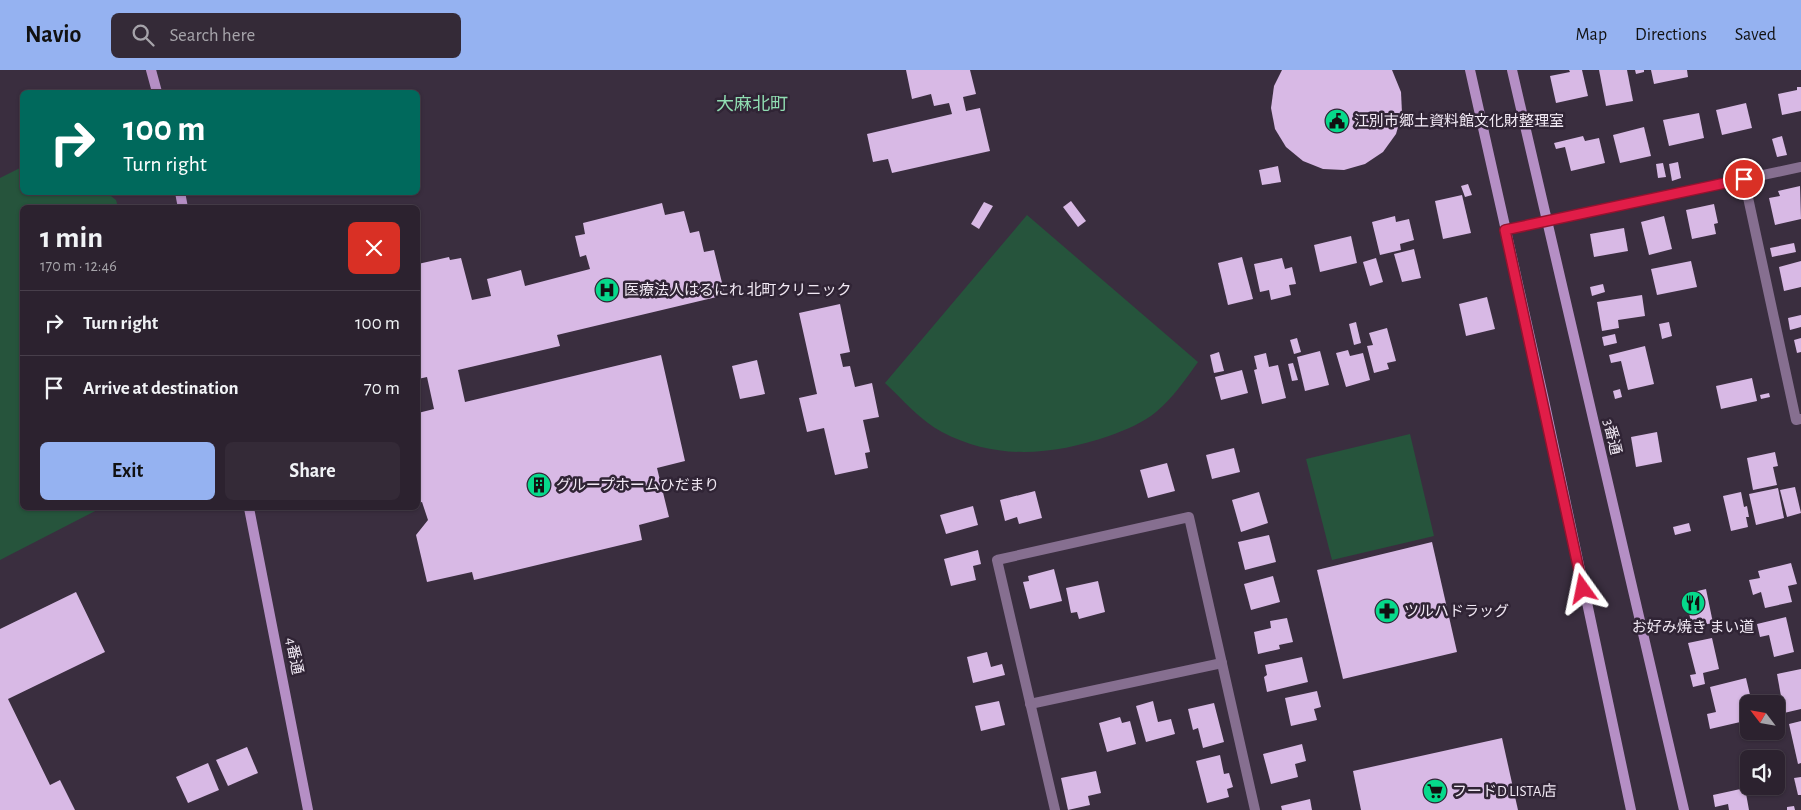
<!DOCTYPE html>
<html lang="en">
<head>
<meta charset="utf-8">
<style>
	:root { --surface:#2c222f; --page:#342a37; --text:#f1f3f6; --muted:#a6a4aa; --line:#483f4b; --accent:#95b2f1 }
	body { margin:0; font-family:"Alegreya Sans","Noto Sans JP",sans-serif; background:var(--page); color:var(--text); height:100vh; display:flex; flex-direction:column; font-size:19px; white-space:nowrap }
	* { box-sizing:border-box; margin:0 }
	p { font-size:16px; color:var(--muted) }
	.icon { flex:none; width:28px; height:28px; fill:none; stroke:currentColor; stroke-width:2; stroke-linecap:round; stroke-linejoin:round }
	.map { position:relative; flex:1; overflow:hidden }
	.details { position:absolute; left:20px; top:135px; width:400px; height:305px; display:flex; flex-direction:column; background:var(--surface); border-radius:8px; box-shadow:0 1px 4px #0004,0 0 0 1px var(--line) }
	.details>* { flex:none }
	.guide { position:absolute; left:20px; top:20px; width:400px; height:105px; border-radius:8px; box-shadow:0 1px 4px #0004,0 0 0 1px var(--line); background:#00695c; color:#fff; overflow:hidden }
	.needle { width:32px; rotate:301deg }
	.fabs { position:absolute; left:1740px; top:625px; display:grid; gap:10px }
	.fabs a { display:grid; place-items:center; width:45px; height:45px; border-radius:8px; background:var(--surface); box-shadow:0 1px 4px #0004,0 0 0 1px var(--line); font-size:25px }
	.pin { position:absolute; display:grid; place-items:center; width:42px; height:42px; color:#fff; margin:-21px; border:2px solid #fff; border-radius:50%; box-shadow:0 1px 5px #0007 }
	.me { position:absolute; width:55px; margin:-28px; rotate:348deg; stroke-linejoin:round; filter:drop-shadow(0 0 4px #0008) }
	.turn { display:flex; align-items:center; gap:18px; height:105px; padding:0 20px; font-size:22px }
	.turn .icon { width:65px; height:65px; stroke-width:2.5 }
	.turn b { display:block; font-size:35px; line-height:42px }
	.round { display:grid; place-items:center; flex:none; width:52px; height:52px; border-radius:8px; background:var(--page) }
	.overview { display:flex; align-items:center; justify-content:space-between; height:85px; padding:0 20px }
	h1 { font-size:30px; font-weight:700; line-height:38px }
	.primary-button { display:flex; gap:10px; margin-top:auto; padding:10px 20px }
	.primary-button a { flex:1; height:58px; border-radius:8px; background:var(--accent); color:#111; font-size:20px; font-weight:700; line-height:58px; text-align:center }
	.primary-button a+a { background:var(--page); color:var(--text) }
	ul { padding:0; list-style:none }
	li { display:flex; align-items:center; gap:15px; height:65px; padding:0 20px; border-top:1px solid var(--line) }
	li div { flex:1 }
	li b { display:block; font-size:19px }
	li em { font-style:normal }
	header { display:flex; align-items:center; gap:30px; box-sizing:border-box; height:70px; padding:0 25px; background:var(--accent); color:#111 }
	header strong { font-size:24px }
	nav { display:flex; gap:28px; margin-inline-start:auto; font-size:18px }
	.search { width:350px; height:45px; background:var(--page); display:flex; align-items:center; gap:12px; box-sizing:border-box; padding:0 18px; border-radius:8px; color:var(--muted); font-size:19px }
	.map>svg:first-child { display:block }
	.green { fill:#26543c }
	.building { fill:#d8b9e5 }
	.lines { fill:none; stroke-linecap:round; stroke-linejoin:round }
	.street { stroke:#866f90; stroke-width:10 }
	.secondary { stroke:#b58fc5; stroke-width:10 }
	.route-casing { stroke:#92132f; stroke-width:12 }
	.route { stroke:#e11d48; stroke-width:9 }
	.labels { text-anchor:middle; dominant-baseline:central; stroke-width:5; stroke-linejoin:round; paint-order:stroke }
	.poi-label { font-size:15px; fill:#f1e9f4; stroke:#302435; text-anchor:start }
	.street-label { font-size:15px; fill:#f1e9f4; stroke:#302435 }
	.quarter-label { font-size:18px; fill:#90deb2; stroke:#302435 }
</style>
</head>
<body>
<header>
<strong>Navio</strong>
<div class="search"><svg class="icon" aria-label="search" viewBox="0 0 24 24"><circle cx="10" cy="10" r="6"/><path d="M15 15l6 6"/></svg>Search here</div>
<nav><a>Map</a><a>Directions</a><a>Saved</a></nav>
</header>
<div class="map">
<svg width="1801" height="740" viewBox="0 0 1801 740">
	<rect width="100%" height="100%" fill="#3a2e3f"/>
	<g class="green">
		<path d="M22,97V122L107,123L116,130L118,137L22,138V438H101L0,490V108Z"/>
		<path d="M1027,145L1198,292C1185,310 1173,328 1156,342C1143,353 1125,360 1109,366C1053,385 997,391 942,362C921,351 902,329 885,313Z"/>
		<path d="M1410,364L1434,466L1332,490L1306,389Z"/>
	</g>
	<g class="building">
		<path d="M906,0H970L976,24L963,27L966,41L980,38L990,81L892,103L888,89L873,92L867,64L952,44L949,33L934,36L931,24L912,29Z"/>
		<path d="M1282,0H1392L1401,22L1402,43L1396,64L1383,82L1365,94L1344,100L1323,99L1303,91L1286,77L1275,59L1271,38L1274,16Z"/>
		<path d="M1569,0H1582L1588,26L1556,33L1550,6L1570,2Z"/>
		<path d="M1599,0H1627L1633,31L1606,36Z"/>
		<path d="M1635,0H1644V2L1636,4Z"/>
		<path d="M1651,0H1687L1688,7L1654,14Z"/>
		<path d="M1797,17H1801V41L1782,45L1778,24L1797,20Z"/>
		<path d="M1746,33L1752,58L1722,65L1716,40Z"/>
		<path d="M1699,43L1704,68L1669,76L1663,50Z"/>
		<path d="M1644,57L1651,86L1620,93L1613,65Z"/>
		<path d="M1583,66L1585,71L1599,68L1605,93L1571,101L1565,77L1556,79L1554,73Z"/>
		<path d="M1782,66L1787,85L1777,87L1772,69Z"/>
		<path d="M1678,92L1681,108L1672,111L1669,94Z"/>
		<path d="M1663,93L1666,107L1658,108L1656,94Z"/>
		<path d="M1278,96L1281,112L1262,115L1259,100Z"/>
		<path d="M1468,114L1472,125L1465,127L1461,116Z"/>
		<path d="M1800,116L1801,149L1775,155L1769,128L1780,126L1778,121Z"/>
		<path d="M1462,125L1471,163L1443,169L1435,131Z"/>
		<path d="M1071,131L1086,151L1078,157L1063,137Z"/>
		<path d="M984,132L993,136L979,159L971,154Z"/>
		<path d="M662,133L665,145L684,141L690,163L699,161L704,182L714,180L725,225L557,265L560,276L458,300L465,332L661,285L685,391L657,398L669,447L639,455L642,470L474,510L472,502L427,512L416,465L428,450L422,432L418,433V343L434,339L427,307L418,309V194L449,187L450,190L461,188L472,230L491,226L487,209L521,200L525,216L590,199L586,185L580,187L575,166L585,164L583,153Z"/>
		<path d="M1714,134L1718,153L1714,154L1716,164L1692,169L1686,140Z"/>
		<path d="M1395,146L1396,152L1409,149L1414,170L1400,174L1401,180L1380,185L1372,152Z"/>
		<path d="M1664,146L1672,179L1649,185L1641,152Z"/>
		<path d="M1624,158L1628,181L1594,187L1590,164Z"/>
		<path d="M1351,166L1357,193L1320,202L1314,175Z"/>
		<path d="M1794,173L1796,182L1772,187L1770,178Z"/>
		<path d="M1414,179L1421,208L1402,212L1394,184Z"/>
		<path d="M1242,187L1253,229L1228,235L1218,193Z"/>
		<path d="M1282,188L1285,199L1292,197L1296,214L1289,215L1291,225L1271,230L1269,220L1260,222L1254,194Z"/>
		<path d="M1376,188L1383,212L1370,216L1363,192Z"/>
		<path d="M1691,191L1697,217L1657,225L1651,199Z"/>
		<path d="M1801,191V217L1784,221L1779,197Z"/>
		<path d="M1603,214L1605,222L1592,226L1590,217Z"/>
		<path d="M1642,225L1645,246L1618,250L1619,258L1602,261L1597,232Z"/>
		<path d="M1487,227L1495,259L1466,266L1459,234Z"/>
		<path d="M840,234L850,282L840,284L843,297L850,296L855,317L872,313L879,347L863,350L870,382L865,383L868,398L835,405L824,358L807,362L799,328L817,324L799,243Z"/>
		<path d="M1801,245V257L1790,260L1788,248Z"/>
		<path d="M1356,252L1361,273L1354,275L1349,254Z"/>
		<path d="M1669,252L1672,266L1662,269L1659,254Z"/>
		<path d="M1387,258L1396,291L1387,293L1389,299L1374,303L1367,276L1373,275L1369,263Z"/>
		<path d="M1615,264L1617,273L1604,276L1602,267Z"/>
		<path d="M1297,268L1301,282L1294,284L1290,270Z"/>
		<path d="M1801,268V282L1797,283L1794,270Z"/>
		<path d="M1645,276L1654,314L1628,320L1621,291L1611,293L1609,285Z"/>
		<path d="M1348,280L1350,286L1363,283L1370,310L1346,317L1336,283Z"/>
		<path d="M1320,281L1329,315L1305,321L1297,287Z"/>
		<path d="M1219,282L1224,301L1214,303L1210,285Z"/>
		<path d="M1266,283L1269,297L1278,295L1286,328L1262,334L1254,300L1257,299L1254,286Z"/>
		<path d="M757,290L765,324L740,329L732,296Z"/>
		<path d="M1293,293L1298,310L1292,311L1288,294Z"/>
		<path d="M1242,300L1248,323L1221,330L1215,307Z"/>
		<path d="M1752,308L1757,331L1721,339L1716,316Z"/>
		<path d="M1620,319L1622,327L1615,329L1613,321Z"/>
		<path d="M1769,323L1770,327L1761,329L1760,325Z"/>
		<path d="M1657,362L1662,392L1636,397L1631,367Z"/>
		<path d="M1234,378L1240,402L1212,409L1206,385Z"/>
		<path d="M1775,382L1778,396L1773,397L1777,415L1753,420L1747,388Z"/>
		<path d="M1167,393L1175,421L1148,428L1140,400Z"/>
		<path d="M1795,417L1801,443L1787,447L1780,420Z"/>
		<path d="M1778,418L1784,448L1756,455L1749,424Z"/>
		<path d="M1035,421L1042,448L1019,454L1017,447L1005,451L1000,430Z"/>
		<path d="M1259,422L1268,453L1241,462L1232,430Z"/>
		<path d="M1741,422L1744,437L1747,436L1749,447H1746L1748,457L1731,461L1723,426Z"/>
		<path d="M973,436L978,455L946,464L940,445Z"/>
		<path d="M1689,453L1691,461L1675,465L1673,457Z"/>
		<path d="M1269,465L1276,492L1245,500L1238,472Z"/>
		<path d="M1432,472L1457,582L1343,609L1317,500Z"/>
		<path d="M978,480L981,494L973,496L976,510L951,516L944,489Z"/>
		<path d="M1791,493L1797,514L1788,516L1792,532L1765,538L1761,522L1753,525L1749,510L1760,508L1758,501Z"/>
		<path d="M1054,499L1062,531L1030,539L1023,512L1029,511L1028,506Z"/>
		<path d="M1273,506L1280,532L1251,540L1244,514Z"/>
		<path d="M1098,511L1105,542L1079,549L1077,542L1071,543L1066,518Z"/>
		<path d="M1706,519L1713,553L1692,557L1685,524Z"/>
		<path d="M76,522L105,582L8,629L50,715L60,710L75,740H0V559Z"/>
		<path d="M1786,547L1794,582L1774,587L1769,565L1760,567L1757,554Z"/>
		<path d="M1287,548L1293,572L1279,575L1280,579L1258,584L1254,562L1271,558L1270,551Z"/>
		<path d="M1712,568L1719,599L1703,603L1705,614L1693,617L1690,605L1696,604L1688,573Z"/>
		<path d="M987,582L991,597L1002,594L1005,605L973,613L967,587Z"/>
		<path d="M1302,587L1308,612L1267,622L1264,607L1267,605L1265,595Z"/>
		<path d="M1801,599V639L1784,643L1777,604Z"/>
		<path d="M1746,608L1751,629L1745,631L1749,650L1710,659L1707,644L1716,642L1710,617Z"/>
		<path d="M1317,621L1321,637L1314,639L1317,650L1291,656L1285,628Z"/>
		<path d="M999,631L1005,655L981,661L975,636Z"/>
		<path d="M1153,631L1158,652L1171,649L1175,664L1146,672L1136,636Z"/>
		<path d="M1214,633L1224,672L1203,678L1198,658L1193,660L1188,639Z"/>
		<path d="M1120,647L1122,653L1130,651L1136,674L1107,682L1099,653Z"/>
		<path d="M1801,651V693L1798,694L1789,654Z"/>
		<path d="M1502,668L1518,740H1361L1353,701Z"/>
		<path d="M1302,674L1306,691L1295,694L1298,707L1271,714L1263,684Z"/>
		<path d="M247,677L258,703L228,716L216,690Z"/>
		<path d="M1220,685L1224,704L1229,703L1233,717L1227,719L1229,727L1207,733L1196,691Z"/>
		<path d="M208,693L219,720L188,733L176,707Z"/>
		<path d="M1096,701L1101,723L1088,726L1090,735L1068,740L1061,708Z"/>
		<path d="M1801,707V725H1798L1794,708Z"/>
		<path d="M1745,718L1749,740H1729L1728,734L1715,737L1713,725Z"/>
		<path d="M1310,729L1312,740H1282L1281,736Z"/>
		<path d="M1794,736L1795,740H1787V737Z"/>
	</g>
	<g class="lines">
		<g class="street">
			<path d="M1744,109L1796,350L1801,349"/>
			<path d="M1505,160L1801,97"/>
			<path d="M1030,634L1222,593"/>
			<path d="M1055,740L997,490L1189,447L1255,740"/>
		</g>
		<g class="secondary">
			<path d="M151,0L157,22"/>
			<path d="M1470,0L1544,330L1631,740"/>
			<path d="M1512,0L1684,740"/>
			<path d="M180,122L183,138"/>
			<path d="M249,438L308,740"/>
		</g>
	</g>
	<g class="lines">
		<g class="route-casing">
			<path id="route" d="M1583,519L1505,160L1744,109"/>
		</g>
		<use href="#route" class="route"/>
	</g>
	<defs>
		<g id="civic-disc" transform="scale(1.25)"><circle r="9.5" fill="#06d98b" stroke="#302435"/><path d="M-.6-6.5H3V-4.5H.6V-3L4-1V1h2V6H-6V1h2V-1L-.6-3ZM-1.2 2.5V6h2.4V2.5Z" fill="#111"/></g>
		<g id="hospital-disc" transform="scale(1.25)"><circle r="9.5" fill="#06d98b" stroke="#302435"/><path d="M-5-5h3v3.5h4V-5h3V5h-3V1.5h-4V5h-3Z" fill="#111"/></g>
		<g id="building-disc" transform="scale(1.25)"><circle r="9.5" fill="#06d98b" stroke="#302435"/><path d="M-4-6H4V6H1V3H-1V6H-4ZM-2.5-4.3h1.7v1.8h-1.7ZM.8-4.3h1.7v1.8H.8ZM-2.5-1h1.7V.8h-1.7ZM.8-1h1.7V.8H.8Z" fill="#111"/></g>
		<g id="restaurant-disc" transform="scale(1.25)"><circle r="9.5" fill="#06d98b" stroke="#302435"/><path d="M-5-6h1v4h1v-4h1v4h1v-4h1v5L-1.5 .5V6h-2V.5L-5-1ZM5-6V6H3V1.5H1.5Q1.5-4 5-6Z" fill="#111"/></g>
		<g id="pharmacy-disc" transform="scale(1.25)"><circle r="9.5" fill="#06d98b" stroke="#302435"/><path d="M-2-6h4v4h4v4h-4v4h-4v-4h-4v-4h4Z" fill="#111"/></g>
		<g id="supermarket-disc" transform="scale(1.25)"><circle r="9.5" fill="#06d98b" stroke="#302435"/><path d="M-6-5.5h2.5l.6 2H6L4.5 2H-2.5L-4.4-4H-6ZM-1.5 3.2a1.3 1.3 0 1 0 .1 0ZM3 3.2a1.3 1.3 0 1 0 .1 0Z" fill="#111"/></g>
	</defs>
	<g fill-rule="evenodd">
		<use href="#civic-disc" x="1337" y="51"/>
		<use href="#hospital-disc" x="607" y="220"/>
		<use href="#building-disc" x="539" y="415"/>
		<use href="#restaurant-disc" x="1693" y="533"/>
		<use href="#pharmacy-disc" x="1387" y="541"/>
		<use href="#supermarket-disc" x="1435" y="721"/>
	</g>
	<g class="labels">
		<g class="poi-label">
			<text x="1354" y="51">江別市郷土資料館文化財整理室</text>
			<text x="624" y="220">医療法人はるにれ 北町クリニック</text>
			<text x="556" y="415">グループホームひだまり</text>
			<text x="1404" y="541">ツルハドラッグ</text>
			<text x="1693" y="557" text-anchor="middle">お好み焼き まい道</text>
			<text x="1452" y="721">フードD LISTA店</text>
		</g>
		<g class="street-label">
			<text transform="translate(1612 367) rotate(77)">3番通</text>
			<text transform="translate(294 586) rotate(79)">4番通</text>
		</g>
		<g class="quarter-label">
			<text x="752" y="35">大麻北町</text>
		</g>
	</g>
</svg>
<div class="fabs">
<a><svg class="needle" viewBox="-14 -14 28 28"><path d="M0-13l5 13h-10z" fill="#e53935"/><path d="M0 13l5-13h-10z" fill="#a6a4aa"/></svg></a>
<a><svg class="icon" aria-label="sound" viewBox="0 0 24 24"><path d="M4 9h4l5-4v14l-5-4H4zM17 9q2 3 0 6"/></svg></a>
</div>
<div class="pin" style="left:1744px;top:109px;background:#d93025"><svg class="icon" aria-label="arrive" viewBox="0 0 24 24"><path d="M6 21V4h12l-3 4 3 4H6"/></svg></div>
<svg class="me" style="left:1583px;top:519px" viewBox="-20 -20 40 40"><path d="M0-17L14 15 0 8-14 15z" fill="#e11d48" stroke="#fff" stroke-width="4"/></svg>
<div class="guide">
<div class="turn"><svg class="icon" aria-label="right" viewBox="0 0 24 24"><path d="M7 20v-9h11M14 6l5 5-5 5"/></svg><div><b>100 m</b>Turn right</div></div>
</div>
<section class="details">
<div class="overview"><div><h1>1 min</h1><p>170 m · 12:46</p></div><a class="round" style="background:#d93025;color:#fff"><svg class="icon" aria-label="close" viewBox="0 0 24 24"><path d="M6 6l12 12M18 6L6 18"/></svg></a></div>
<ul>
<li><svg class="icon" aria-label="right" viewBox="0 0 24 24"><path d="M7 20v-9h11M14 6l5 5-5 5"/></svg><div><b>Turn right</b></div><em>100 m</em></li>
<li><svg class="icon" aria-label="arrive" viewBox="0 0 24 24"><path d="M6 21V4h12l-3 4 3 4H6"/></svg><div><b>Arrive at destination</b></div><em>70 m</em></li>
</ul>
<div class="primary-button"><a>Exit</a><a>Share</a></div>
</section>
</div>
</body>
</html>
